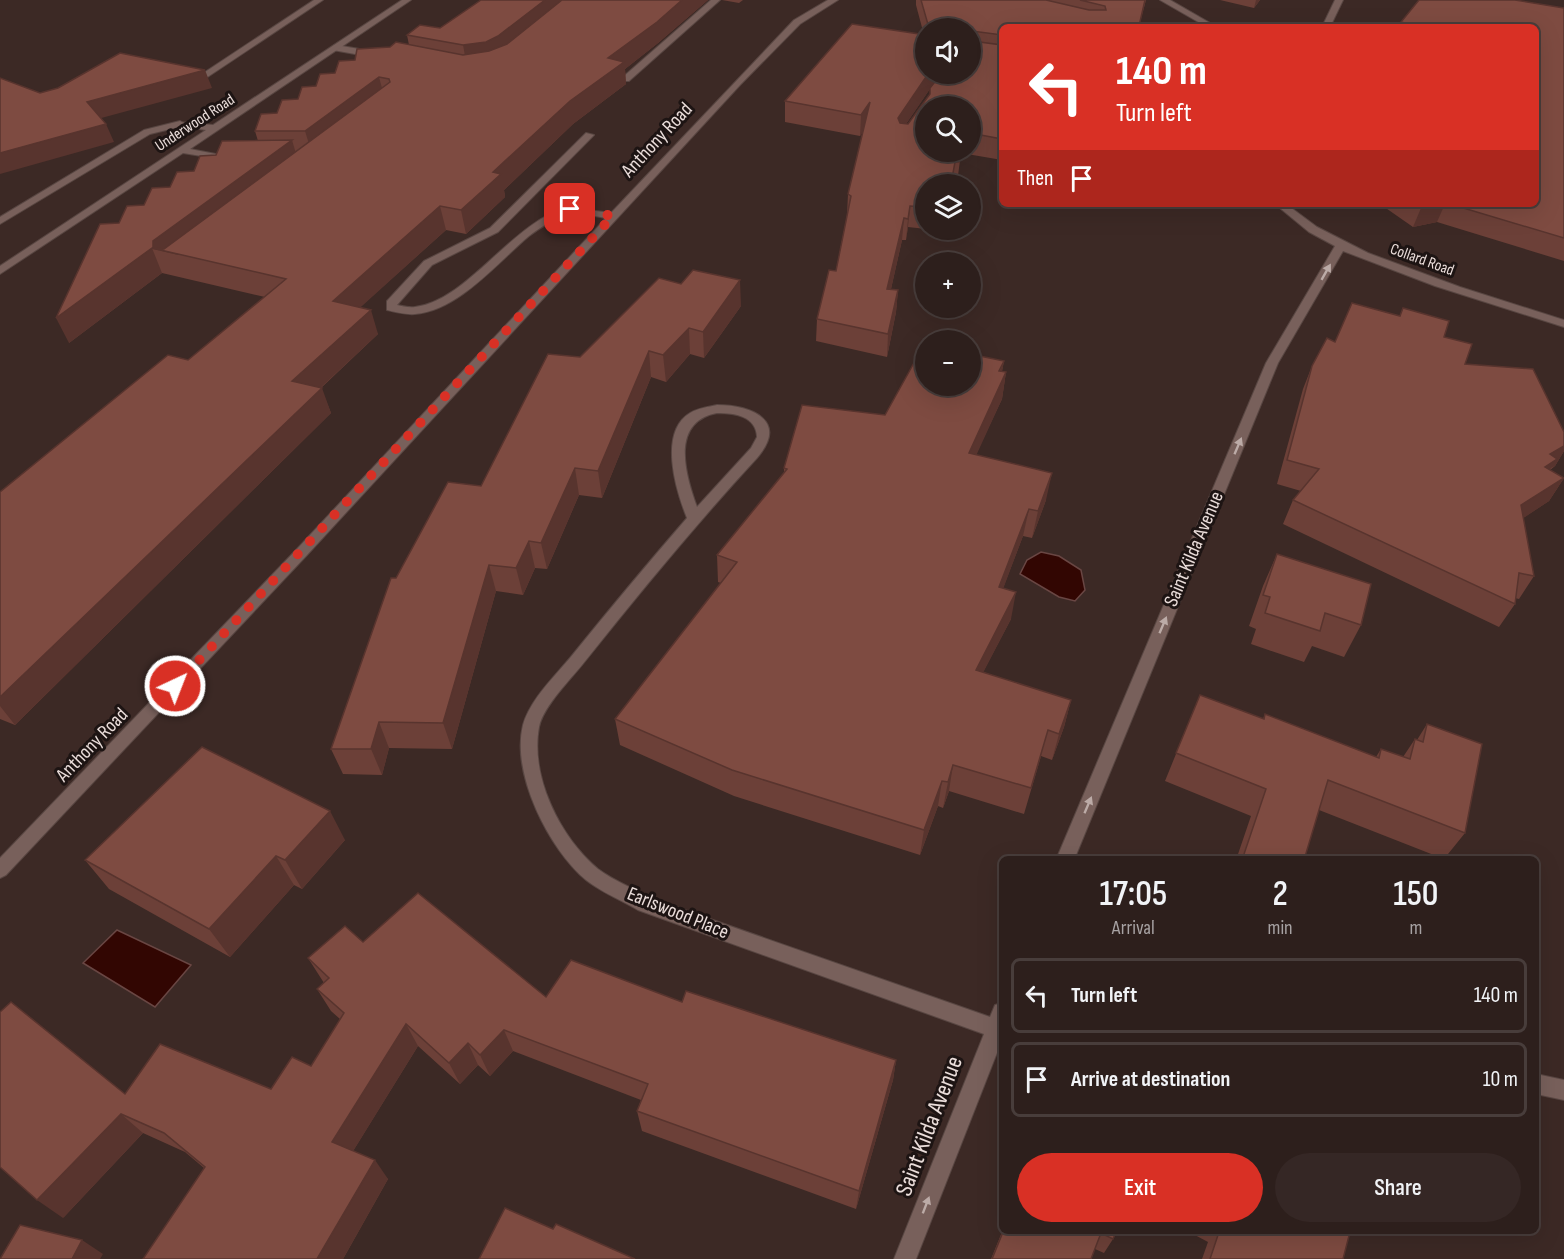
<!DOCTYPE html>
<html lang="en">
<head>
<meta charset="utf-8">
<style>
	:root { --surface:#2d1f1c; --page:#352725; --text:#f1f3f6; --muted:#a7a2a3; --line:#483d3b; --accent:#d93025 }
	body { margin:0; font-family:"Sofia Sans Condensed",sans-serif; background:var(--page); color:var(--text); height:100vh; display:flex; flex-direction:column; font-size:22px; white-space:nowrap }
	* { box-sizing:border-box; margin:0 }
	p { font-size:20px; color:var(--muted) }
	.icon { flex:none; width:33px; height:33px; fill:none; stroke:currentColor; stroke-width:2; stroke-linecap:round; stroke-linejoin:round }
	.map { position:relative; flex:1; overflow:hidden }
	.details { position:absolute; left:999px; top:856px; width:540px; height:378px; display:flex; flex-direction:column; background:var(--surface); border-radius:9px; box-shadow:0 6px 24px #0002,0 0 0 2px var(--line) }
	.details>* { flex:none }
	.hud { position:absolute; left:999px; top:24px; width:540px; height:183px; border-radius:9px; box-shadow:0 6px 24px #0002,0 0 0 2px var(--line); background:#d93025; color:#fff; overflow:hidden }
	.buttons { position:absolute; left:915px; top:18px; display:grid; gap:12px }
	.buttons a { display:grid; place-items:center; width:66px; height:66px; border-radius:50%; background:var(--surface); box-shadow:0 6px 24px #0002,0 0 0 2px var(--line); font-size:30px }
	.pin { position:absolute; display:grid; place-items:center; width:51px; height:51px; color:#fff; margin:-26px; border-radius:12px; box-shadow:0 3px 9px #0006 }
	.me { position:absolute; width:66px; margin:-33px; rotate:43deg; stroke-linejoin:round; filter:drop-shadow(0 0 4px #0008) }
	.turn { display:flex; align-items:center; gap:21px; height:126px; padding:0 18px; font-size:27px }
	.turn .icon { width:78px; height:78px; stroke-width:2.5 }
	.turn b { display:block; font-size:42px; line-height:51px }
	.then { display:flex; align-items:center; height:57px; padding:0 18px; background:#0003; gap:12px; font-size:22px }
	.eta { display:flex; justify-content:space-evenly; align-items:center; height:102px; text-align:center }
	.eta b { font-size:36px; font-weight:600; line-height:42px }
	.action { display:flex; gap:12px; margin-top:auto; padding:12px 18px }
	.action a { flex:1; height:69px; border-radius:36px; background:var(--accent); color:#fff; font-size:24px; font-weight:600; line-height:69px; text-align:center }
	.action a+a { background:var(--page); color:var(--text) }
	ul { padding:0; list-style:none }
	li { display:flex; align-items:center; gap:18px; height:75px; margin:0 12px 9px; padding:0 6px; border:3px solid var(--line); border-radius:9px }
	li div { flex:1 }
	li b { display:block; font-size:22px }
	li em { font-style:normal }
	.map>svg:first-child { display:block }
	.water { fill:#320602; stroke:#694643; stroke-width:1.5 }
	.lines { fill:none; stroke-linecap:round; stroke-linejoin:round }
	.lane-casing { stroke:#584642; stroke-width:2 }
	.street-casing { stroke:#584642; stroke-width:2 }
	.lane { fill:#78605b; fill-rule:evenodd }
	.street { fill:#78605b; fill-rule:evenodd }
	.wall { fill:#6c4038; fill-rule:evenodd }
	.shaded-wall { fill:#58342e }
	.building { fill:#7e4b41; stroke:#58342e; stroke-width:1.5 }
	.oneway { fill:#bcaba7 }
	.route { stroke:#d93025; stroke-width:10; stroke-dasharray:0 18 }
	.labels { text-anchor:middle; dominant-baseline:central; stroke-width:6; stroke-linejoin:round; paint-order:stroke }
	.far-street-label { font-size:16px; fill:#eaddda; stroke:#1d1413 }
	.street-label { font-size:20px; fill:#eaddda; stroke:#1d1413 }
	.near-street-label { font-size:24px; fill:#eaddda; stroke:#1d1413 }
</style>
</head>
<body>
<div class="map">
<svg width="1564" height="1259" viewBox="0 0 1564 1259">
	<rect width="100%" height="100%" fill="#3c2925"/>
	<g class="water">
		<path d="M1041,552L1059,556L1081,570L1085,590L1075,601L1059,597L1020,574L1027,560Z"/>
		<path d="M117,930L191,965L155,1007L83,963Z"/>
	</g>
	<g class="lines">
		<g class="lane-casing">
			<g id="lane">
				<path d="M314,0H323L203,80L196,78Z"/>
				<path d="M711,0H720L629,81H623V77Z"/>
				<path d="M336,45L377,52L381,55L377,58L333,50V46Z"/>
				<path d="M180,121L185,124L183,126L150,134L0,224V217L144,130Z"/>
				<path d="M586,133L594,135L498,232L432,265L397,305C402,306 409,308 415,307C469,300 511,222 570,206L574,207V211C557,218 543,225 529,236C498,262 458,311 415,314C406,315 395,312 387,310V301L424,261L490,228Z"/>
			</g>
		</g>
		<g class="street-casing">
			<g id="street">
				<path d="M402,0H411L190,149L226,156V160L183,153L0,274V266L206,130L177,126V122L213,125Z"/>
				<path d="M828,0H838L800,24L740,85L307,555L6,875L0,878V858L297,549L606,218L566,211V207L611,213L794,20Z"/>
				<path d="M1160,0H1170L1217,27H1207Z"/>
				<path d="M1335,0H1343L1330,27H1322Z"/>
				<path d="M1275,204H1286L1317,227L1368,253L1460,287L1564,320V327L1435,286L1343,251L1278,363L1074,860H1056L1266,363L1335,246L1309,232Z"/>
				<path d="M717,405C752,405 789,421 757,458C697,523 641,591 586,660C573,677 543,706 539,727C530,777 560,837 598,869C614,881 633,888 650,898L990,1017L995,1005L1002,1003V1040L916,1259H894L984,1034L638,910C621,900 601,892 586,880C549,849 511,774 523,725C530,700 554,677 570,658C608,611 647,564 687,518C676,491 658,432 690,413C698,408 708,407 717,405ZM717,413C735,413 756,416 757,437L751,448L697,507C685,474 670,422 717,413Z"/>
				<path d="M1536,1074L1564,1080V1100L1536,1094Z"/>
			</g>
		</g>
		<use href="#lane" class="lane"/>
		<use href="#street" class="street"/>
	</g>
	<g class="wall">
		<path d="M481,0H708L658,43L625,69L626,84L573,124L504,190L505,197L466,234L446,230L360,307L378,334L321,388L331,413L15,725L0,719V492L188,360L265,297L162,273L69,343L119,223L216,155L258,141L255,131L277,113L355,60L390,47L409,45L407,35L440,28Z"/>
		<path d="M722,0H743L739,3Z"/>
		<path d="M916,0H1146L1139,26L1002,27V160L961,153L957,183L926,184V229L908,227L906,240H902L891,289L898,290L896,312L887,357L816,341L817,319L836,271L847,215L848,194L863,131L860,136L785,122V101L924,35L916,5ZM926,28H970V74L930,94L908,124H906L940,74H926ZM970,106V152H926Z"/>
		<path d="M1220,0H1260L1254,8Z"/>
		<path d="M1564,8V261L1437,222L1413,227L1380,204H1536V27H1399L1401,22Z"/>
		<path d="M741,306L704,358L690,354L666,382L651,377L602,498L579,495L547,569L535,568L523,595L496,591L452,749L389,748L382,775L343,774L331,749L396,578L481,486L580,357Z"/>
		<path d="M1444,337L1465,364L1564,432V451L1555,466L1550,470L1564,478L1549,501L1523,518L1534,576L1519,599L1515,598V604L1499,627L1283,524L1293,500L1301,491L1277,484L1303,389L1312,366L1335,342Z"/>
		<path d="M1004,361L1002,371L1006,372L1002,399L976,454L1046,500L1032,538L1023,536L1003,588L1011,619L983,672L1071,700L1064,727L1052,760L1041,756L1024,814L949,791L943,808L938,806L920,855L734,796L620,745L615,719L721,583L718,582L717,555L784,473V468L885,415Z"/>
		<path d="M1277,554L1361,625L1344,657L1312,646L1304,662L1251,644L1256,629L1249,626L1263,586Z"/>
		<path d="M1200,695L1263,719L1265,714L1376,757L1381,749L1403,757L1415,739L1417,740L1427,724L1465,833L1444,859L1319,810L1304,860H1236L1251,816L1165,781Z"/>
		<path d="M345,840L302,889L294,885L230,957L109,889L85,860Z"/>
		<path d="M363,942L546,997L682,1002L896,1060L893,1080L856,1209L642,1131L637,1111L641,1100L513,1051L490,1076L478,1065L460,1084L418,1046L353,1151L388,1179L343,1259H143L204,1168L185,1152L143,1133L63,1218L125,1094L271,1089L311,1066L340,1019L331,1011L317,989L324,983L308,958Z"/>
		<path d="M1002,1232H1116L1113,1239L1104,1253L1095,1249L1091,1259H991Z"/>
		<path d="M1194,1232H1350L1343,1259H1202L1208,1242L1193,1234Z"/>
	</g>
	<g class="shaded-wall">
		<path d="M545,0H574L502,58L467,67L463,45Z"/>
		<path d="M682,0H708L658,43L625,69L626,84L573,124L504,190L505,197L466,234L461,210L493,172L570,101L608,58Z"/>
		<path d="M1256,0H1260L1254,8Z"/>
		<path d="M205,70L212,88L94,120L87,102Z"/>
		<path d="M928,74H940L896,139L898,118Z"/>
		<path d="M379,77L385,99L312,154L305,131Z"/>
		<path d="M870,102L869,123L860,136L861,115Z"/>
		<path d="M106,124L114,142L0,174V153Z"/>
		<path d="M292,140L299,164L178,255L153,249V241Z"/>
		<path d="M1440,204H1445L1437,222L1413,227L1421,208Z"/>
		<path d="M440,206L446,230L341,325L333,301Z"/>
		<path d="M910,206L908,227L906,240L908,219Z"/>
		<path d="M904,218L902,240L886,311L887,289Z"/>
		<path d="M152,248L162,273L69,343L56,318Z"/>
		<path d="M740,280L741,306L704,358L703,332Z"/>
		<path d="M898,290L896,312L887,357L888,334Z"/>
		<path d="M371,310L378,334L301,406L292,381Z"/>
		<path d="M689,328L690,354L666,382L663,355Z"/>
		<path d="M649,351L651,377L602,498L598,471Z"/>
		<path d="M1004,361L999,387L1006,372L1002,399L965,480L969,453Z"/>
		<path d="M322,388L331,413L15,725L0,706V697Z"/>
		<path d="M1564,446V451L1555,466L1551,468L1543,482L1540,475L1550,454Z"/>
		<path d="M575,468L579,495L547,569L541,543Z"/>
		<path d="M1052,473L1046,500L1032,538L1038,511Z"/>
		<path d="M1564,478L1549,501L1507,529L1521,505Z"/>
		<path d="M1029,509L1023,536L994,613L999,587Z"/>
		<path d="M529,541L535,568L523,595L516,568Z"/>
		<path d="M489,565L496,591L452,749L443,723Z"/>
		<path d="M1016,592L1011,619L971,696L976,670Z"/>
		<path d="M1071,700L1064,727L1052,760L1059,734Z"/>
		<path d="M379,722L389,748L382,775L371,749Z"/>
		<path d="M953,765L949,791L943,808L948,782Z"/>
		<path d="M942,781L938,806L920,855L924,830Z"/>
		<path d="M330,811L345,840L302,889L285,860Z"/>
		<path d="M276,856L294,885L230,957L209,929Z"/>
		<path d="M406,1024L418,1046L347,1161L332,1142Z"/>
		<path d="M504,1030L513,1051L490,1076L480,1055Z"/>
		<path d="M468,1043L478,1065L460,1084L449,1063Z"/>
		<path d="M896,1060L893,1080L856,1209L859,1191Z"/>
		<path d="M121,1114L143,1133L63,1218L37,1200Z"/>
		<path d="M375,1160L388,1179L343,1259H317Z"/>
		<path d="M82,1240L103,1254L100,1259H72Z"/>
	</g>
	<g class="building">
		<path d="M481,0H545L498,36L486,42L463,45L407,35L420,25L440,28Z"/>
		<path d="M562,0H682L657,22L608,58L624,62L570,101L493,172L501,174L461,210L440,206L333,301L371,310L292,381L322,388L0,697V492L168,355L188,360L286,279L152,248L56,318L100,224L119,223L127,206L144,205L152,188L170,187L177,172L194,171L200,156L216,155L222,141L292,140L153,241V248L164,249L390,82L389,79L379,77L305,131H255L261,114L277,113L282,100L298,99L302,87L316,86L320,74L335,73L339,61L355,60L357,49L390,47L396,42L463,55L489,51L507,44Z"/>
		<path d="M921,0H1046L1089,10H1106L1105,6L1080,0H1145L1139,26L1142,27H1002V35L972,31L970,33V28H929Z"/>
		<path d="M1419,0H1515L1564,8V238L1450,204H1536V27H1421L1401,22Z"/>
		<path d="M852,24L926,35V74H928L898,118L900,123L908,124L930,94V88L941,74H970V36L972,41L1002,45V139L970,133V106H926V152H961L959,162H955L951,184H926V207L910,206L908,219L904,218L887,289L898,290L888,334L817,319L829,270L836,271L851,196L848,194L870,102L861,115L785,101Z"/>
		<path d="M120,53L205,70L87,102L106,124L0,153V78L40,93L58,88Z"/>
		<path d="M1415,204H1440L1421,208Z"/>
		<path d="M693,270L740,280L703,332L689,328L663,355L649,351L598,471L575,468L541,543L529,541L516,568L489,565L443,723L379,722L371,749H331L391,578H396L448,482L481,486L548,354L580,357L659,278L681,284Z"/>
		<path d="M1352,303L1400,316L1403,308L1449,321L1444,337L1472,344L1465,364L1533,369L1564,432V446L1550,454L1557,459L1545,467L1564,478L1521,505L1534,576L1519,573L1515,604L1293,500L1319,469L1287,460L1312,366L1327,338L1335,342Z"/>
		<path d="M925,343L926,386H970V354L1004,361L999,371L1006,372L969,453L1052,473L1038,511L1029,509L999,587L1016,592L976,670L1071,700L1059,734L1048,730L1031,788L953,765L948,782L942,781L924,830L732,770L615,719L737,562L717,555L787,469L784,468L802,405L885,415Z"/>
		<path d="M1277,554L1371,584L1361,625L1325,613L1320,631L1265,613L1270,597L1263,595Z"/>
		<path d="M1200,695L1264,719L1265,714L1379,758L1381,749L1410,759L1415,739L1423,742L1427,724L1482,744L1465,833L1328,780L1304,860H1242L1266,789L1176,753Z"/>
		<path d="M202,747L330,811L285,860L276,856L209,929L85,860Z"/>
		<path d="M418,893L546,997L571,960L682,1002L686,991L896,1060L859,1191L637,1111L648,1084L504,1030L480,1055L468,1043L449,1063L406,1024L332,1142L375,1160L317,1259H143L205,1167L164,1133L121,1114L37,1200L0,1167V1012L11,1002L125,1094L160,1044L271,1089L292,1057L311,1066L344,1013L317,989L329,978L308,958L345,926L363,942Z"/>
		<path d="M505,1208L553,1229L556,1224L635,1259H479Z"/>
		<path d="M20,1225L82,1240L72,1259H0Z"/>
		<path d="M1003,1232H1116L1113,1239L1101,1233L1091,1259H992Z"/>
		<path d="M1219,1232H1350L1343,1259H1210Z"/>
	</g>
	<defs><path id="oneway-solid" d="M-6-.8H1V-3.2L6.5 0L1 3.2V.8H-6Z" transform="scale(1.5)"/></defs>
	<g class="oneway">
		<use href="#oneway-solid" transform="translate(1326 272) rotate(-60)"/>
		<use href="#oneway-solid" transform="translate(1238 446) rotate(-67)"/>
		<use href="#oneway-solid" transform="translate(1163 625) rotate(-67)"/>
		<use href="#oneway-solid" transform="translate(1088 805) rotate(-67)"/>
		<use href="#oneway-solid" transform="translate(926 1205) rotate(-69)"/>
	</g>
	<g class="lines">
		<path class="route" d="M175,686L613,216L570,209"/>
	</g>
	<g class="labels">
		<g class="far-street-label">
			<text transform="translate(195 123) rotate(-33)">Underwood Road</text>
			<text transform="translate(1422 260) rotate(20)">Collard Road</text>
		</g>
		<g class="street-label">
			<text transform="translate(657 140) rotate(-47)">Anthony Road</text>
			<text transform="translate(1194 549) rotate(-67)">Saint Kilda Avenue</text>
			<text transform="translate(92 745) rotate(-46)">Anthony Road</text>
			<text transform="translate(678 913) rotate(22)">Earlswood Place</text>
		</g>
		<g class="near-street-label">
			<text transform="translate(929 1126) rotate(-69)">Saint Kilda Avenue</text>
		</g>
	</g>
</svg>
<div class="buttons">
<a><svg class="icon" aria-label="sound" viewBox="0 0 24 24"><path d="M4 9h4l5-4v14l-5-4H4zM17 9q2 3 0 6"/></svg></a>
<a><svg class="icon" aria-label="search" viewBox="0 0 24 24"><circle cx="10" cy="10" r="6"/><path d="M15 15l6 6"/></svg></a>
<a><svg class="icon" aria-label="layers" viewBox="0 0 24 24"><path d="M12 4l9 5-9 5-9-5zM3 14l9 5 9-5"/></svg></a>
<a>+</a>
<a>−</a>
</div>
<div class="pin" style="left:570px;top:209px;background:#d93025"><svg class="icon" aria-label="arrive" viewBox="0 0 24 24"><path d="M6 21V4h12l-3 4 3 4H6"/></svg></div>
<svg class="me" style="left:175px;top:686px" viewBox="-20 -20 40 40"><circle r="17" fill="#d93025" stroke="#fff" stroke-width="3"/><path d="M0-11L8 9 0 5-8 9z" fill="#fff"/></svg>
<div class="hud">
<div class="turn"><svg class="icon" aria-label="left" viewBox="0 0 24 24"><path d="M17 20v-9H6M10 6l-5 5 5 5"/></svg><div><b>140 m</b>Turn left</div></div>
<div class="then">Then<svg class="icon" aria-label="arrive" viewBox="0 0 24 24"><path d="M6 21V4h12l-3 4 3 4H6"/></svg></div>
</div>
<section class="details">
<div class="eta">
<div><b>17:05</b><p>Arrival</p></div>
<div><b>2</b><p>min</p></div>
<div><b>150</b><p>m</p></div>
</div>
<ul>
<li><svg class="icon" aria-label="left" viewBox="0 0 24 24"><path d="M17 20v-9H6M10 6l-5 5 5 5"/></svg><div><b>Turn left</b></div><em>140 m</em></li>
<li><svg class="icon" aria-label="arrive" viewBox="0 0 24 24"><path d="M6 21V4h12l-3 4 3 4H6"/></svg><div><b>Arrive at destination</b></div><em>10 m</em></li>
</ul>
<div class="action"><a>Exit</a><a>Share</a></div>
</section>
</div>
</body>
</html>
